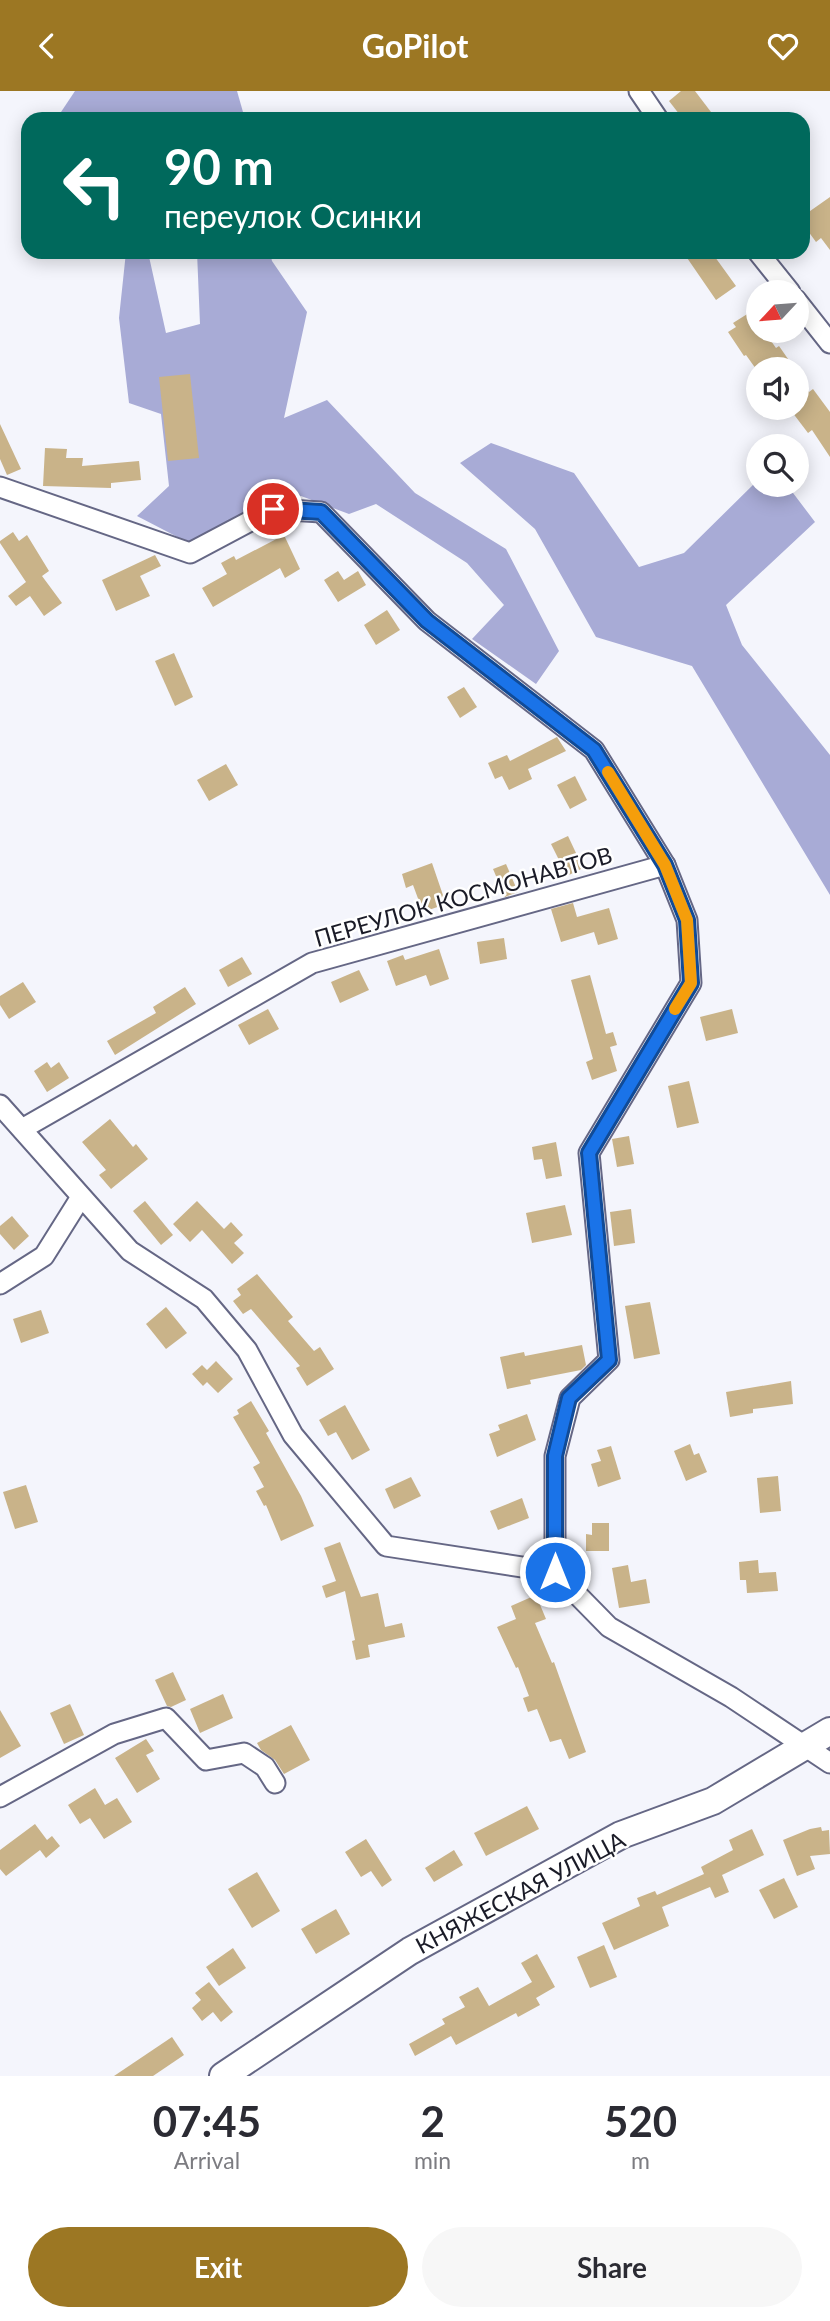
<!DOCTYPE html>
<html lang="en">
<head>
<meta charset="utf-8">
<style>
	:root { --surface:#fff; --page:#f7f7f7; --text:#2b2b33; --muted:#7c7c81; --accent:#9c7723 }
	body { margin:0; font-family:Lato,sans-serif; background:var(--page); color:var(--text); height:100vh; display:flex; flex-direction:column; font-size:26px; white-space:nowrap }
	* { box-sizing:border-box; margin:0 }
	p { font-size:23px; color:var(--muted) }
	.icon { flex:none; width:38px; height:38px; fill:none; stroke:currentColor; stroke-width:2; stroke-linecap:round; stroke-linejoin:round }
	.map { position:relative; height:1985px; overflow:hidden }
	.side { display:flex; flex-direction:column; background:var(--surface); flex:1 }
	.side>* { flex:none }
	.hud { position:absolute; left:21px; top:21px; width:789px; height:147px; border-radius:21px; box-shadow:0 4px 18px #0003; background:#00695c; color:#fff; overflow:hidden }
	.needle { width:46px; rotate:244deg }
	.controls { position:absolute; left:746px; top:189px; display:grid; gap:14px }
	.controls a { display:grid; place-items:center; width:63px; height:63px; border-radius:50%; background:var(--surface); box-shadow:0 4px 18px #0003; font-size:35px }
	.pin { position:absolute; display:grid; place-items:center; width:60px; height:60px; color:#fff; margin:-30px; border:4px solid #fff; border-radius:50%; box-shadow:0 2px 7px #0007 }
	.me { position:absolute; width:77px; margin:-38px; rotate:0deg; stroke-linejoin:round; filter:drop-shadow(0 0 5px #0008) }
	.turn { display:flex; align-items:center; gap:24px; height:147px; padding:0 28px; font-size:32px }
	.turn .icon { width:91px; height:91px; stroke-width:2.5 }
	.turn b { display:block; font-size:49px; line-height:60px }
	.eta { display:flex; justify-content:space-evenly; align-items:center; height:119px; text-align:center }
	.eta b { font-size:42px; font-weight:700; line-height:49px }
	.cta { display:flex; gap:14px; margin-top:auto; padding:14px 28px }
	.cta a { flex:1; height:80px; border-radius:42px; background:var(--accent); color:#fff; font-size:28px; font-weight:700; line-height:80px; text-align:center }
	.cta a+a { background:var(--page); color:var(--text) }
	header { display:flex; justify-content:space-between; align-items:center; height:91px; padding:0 28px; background:var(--accent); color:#fff; font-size:32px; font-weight:700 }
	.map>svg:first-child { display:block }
	.forest { fill:#a8abd6 }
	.building { fill:#c9b389 }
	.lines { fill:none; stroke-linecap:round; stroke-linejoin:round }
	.street-casing { stroke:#656785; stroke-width:23 }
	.secondary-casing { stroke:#656785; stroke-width:30 }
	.street { stroke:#fff; stroke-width:19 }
	.secondary { stroke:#fff; stroke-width:26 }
	.route-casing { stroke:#114b97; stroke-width:18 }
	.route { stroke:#1a73e8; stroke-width:12 }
	.slow { stroke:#f59e0b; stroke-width:12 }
	.labels { text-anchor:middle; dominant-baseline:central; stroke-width:5; stroke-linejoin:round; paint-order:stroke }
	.street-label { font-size:23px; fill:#1a1b27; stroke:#fff }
</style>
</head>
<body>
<header><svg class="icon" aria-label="back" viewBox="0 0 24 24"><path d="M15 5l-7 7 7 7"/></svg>GoPilot<svg class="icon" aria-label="heart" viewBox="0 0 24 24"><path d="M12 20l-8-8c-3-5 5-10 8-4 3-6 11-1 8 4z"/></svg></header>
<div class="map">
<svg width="830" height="1985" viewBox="0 0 830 1985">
	<rect width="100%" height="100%" fill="#f4f5fc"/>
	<g class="forest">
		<path d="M75,0H237L245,28H98L61,21Z"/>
		<path d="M126,161H148L166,242L200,233L197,161H270L272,170L307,221L284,327L327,309L415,402L506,458L559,560L536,593L472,548L504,514L467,472L376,413L349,423L301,405L253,419L189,452L137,425L169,395L161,323L129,312L119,227Z"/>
		<path d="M491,352L574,382L639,476L684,462L758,389V394H787L815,431L726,514L742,554L830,664V804L692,575L596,546L535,438L460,372Z"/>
	</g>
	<g class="building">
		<path d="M681,0H695L711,21L702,28H683L669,10Z"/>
		<path d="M830,106V159L821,147L816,151L808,140L803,144V125Z"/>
		<path d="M683,161H707L712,168L715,166L736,195L716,209Z"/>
		<path d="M752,220L758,229V240H764L776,257L779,255L795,278H756L746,264L744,265L728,241L736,236L733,232Z"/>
		<path d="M796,281L809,301L813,298L830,321V366L812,339L808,342L789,317H796Z"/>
		<path d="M190,283L199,367L168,370L159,286Z"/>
		<path d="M0,333L21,378L7,384L0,368Z"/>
		<path d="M45,357L67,358L66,367H83L82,375L139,370L141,389L111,392V397L43,395Z"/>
		<path d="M13,441L19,450L27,444L49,480L42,485L62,512L44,525L30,505L16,515L8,505L26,491L0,452V450Z"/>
		<path d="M284,444L300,478L285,487L280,477L213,516L202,497L227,483L221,472L234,465L236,469Z"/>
		<path d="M155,464L161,475L140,485L150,505L116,520L102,489Z"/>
		<path d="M338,480L344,489L358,480L366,494L338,511L324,489Z"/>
		<path d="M387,519L400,539L376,554L364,534Z"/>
		<path d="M174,562L193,606L175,615L155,570Z"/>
		<path d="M464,596L477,616L460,627L447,606Z"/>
		<path d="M557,646L566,660L528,678L532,688L509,699L502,685L495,688L488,672L507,664L510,670Z"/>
		<path d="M226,673L238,694L209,710L197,689Z"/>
		<path d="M575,685L587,709L570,718L557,694Z"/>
		<path d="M568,745L583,777L567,785L551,753Z"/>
		<path d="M432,772L446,813L423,821L413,794L406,797L402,783Z"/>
		<path d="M506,773L518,801L505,806L493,778Z"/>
		<path d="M573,812L577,826L609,817L618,848L598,854L594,841L561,851L551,818Z"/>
		<path d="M504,847L507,868L480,873L477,851Z"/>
		<path d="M439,858L449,888L430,895L426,884L396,895L387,870L403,864L405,869Z"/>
		<path d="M242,866L252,883L228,896L219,879Z"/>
		<path d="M359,879L369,899L340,912L331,891Z"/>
		<path d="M590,884L606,943L613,941L617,954L610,956L617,980L592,989L586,971L593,968L571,889Z"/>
		<path d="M23,891L36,911L9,928L0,914V905Z"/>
		<path d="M185,896L196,913L115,964L107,950L156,922L153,916Z"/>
		<path d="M268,918L279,938L249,954L238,934Z"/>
		<path d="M732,918L738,942L706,950L700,926Z"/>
		<path d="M47,971L51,977L59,971L69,987L47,1001L34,980Z"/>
		<path d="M689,990L699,1032L677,1037L668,995Z"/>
		<path d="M110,1028L133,1056L136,1053L148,1068L111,1098L99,1084L106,1079L82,1051Z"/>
		<path d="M629,1045L634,1073L617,1076L612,1048Z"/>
		<path d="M556,1051L562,1085L546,1088L542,1068L534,1069L532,1056Z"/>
		<path d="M145,1110L173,1144L161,1154L133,1120Z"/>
		<path d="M197,1110L224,1138L231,1131L243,1144L234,1152L244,1162L232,1173L202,1139L190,1151L173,1133Z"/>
		<path d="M565,1114L572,1144L532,1152L526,1122Z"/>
		<path d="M631,1118L635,1152L614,1155L610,1121Z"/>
		<path d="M12,1125L29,1145L14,1159L0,1143V1135Z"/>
		<path d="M257,1183L293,1226L288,1230L314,1260L320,1256L334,1278L307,1295L296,1277L300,1275L251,1218L243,1223L233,1210L241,1204L237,1198Z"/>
		<path d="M650,1211L660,1263L634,1268L625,1215Z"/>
		<path d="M166,1216L187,1242L166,1258L146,1233Z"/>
		<path d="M41,1219L49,1242L21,1252L13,1228Z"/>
		<path d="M582,1254L586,1274L581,1279L530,1289L531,1293L507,1298L500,1266L524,1261L525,1265Z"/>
		<path d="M216,1270L233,1288L218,1302L207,1291L203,1295L192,1283L202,1274L207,1279Z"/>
		<path d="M791,1290L793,1313L753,1318V1322L730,1326L726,1301Z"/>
		<path d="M251,1310L269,1340L266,1342L301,1405L314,1435L281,1450L266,1414L264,1415L256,1400L264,1396L253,1376L260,1372L233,1326L239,1323L237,1319Z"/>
		<path d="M345,1314L370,1359L352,1369L336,1341L328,1345L319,1329Z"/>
		<path d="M527,1323L536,1349L497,1366L489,1343L500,1339L498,1334Z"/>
		<path d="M690,1353L694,1364L699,1362L707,1381L686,1390L674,1360Z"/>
		<path d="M611,1355L621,1388L598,1396L591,1373L601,1370L597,1359Z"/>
		<path d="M778,1385L781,1420L760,1422L757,1387Z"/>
		<path d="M411,1386L421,1405L394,1418L385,1398Z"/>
		<path d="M26,1394L38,1431L15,1438L3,1401Z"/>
		<path d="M522,1407L529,1427L498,1439L490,1420Z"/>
		<path d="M592,1432H609V1460H586V1443L592,1444Z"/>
		<path d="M340,1451L361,1506L378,1502L385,1536L402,1532L405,1546L368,1554L370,1566L356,1569L352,1550L355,1549L345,1500L326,1507L322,1495L336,1490L324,1457Z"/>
		<path d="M758,1469L759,1482L776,1481L778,1500L747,1502L746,1489H740L739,1471Z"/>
		<path d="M628,1474L631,1491L646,1488L650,1512L619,1517L612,1477Z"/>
		<path d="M536,1504L546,1528L535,1532L552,1572L554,1571L586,1661L569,1668L561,1648L550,1651L537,1618L528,1621L523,1607L529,1605L518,1576L516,1577L497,1536L516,1528L511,1515Z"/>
		<path d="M173,1581L186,1609L171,1616L167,1615L155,1589Z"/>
		<path d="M223,1603L233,1627L200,1642L190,1618Z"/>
		<path d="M70,1613L84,1644L64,1653L50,1622Z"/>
		<path d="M0,1619L21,1655L0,1667Z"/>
		<path d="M291,1634L310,1669L284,1683L275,1669L261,1659L257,1652Z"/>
		<path d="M146,1648L154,1660L146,1664L160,1688L137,1702L115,1667Z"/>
		<path d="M95,1697L105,1714L117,1707L132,1731L104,1748L90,1727L80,1733L68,1714Z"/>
		<path d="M527,1715L539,1738L486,1765L474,1742Z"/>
		<path d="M35,1733L47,1749L52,1745L60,1755L46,1767L40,1759L6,1785L0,1778V1759Z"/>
		<path d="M821,1736L822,1740L829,1739L830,1763L810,1765L815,1778L797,1785L783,1749L810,1738Z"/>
		<path d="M752,1738L764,1764L722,1784L729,1801L715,1807L710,1796L662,1816L669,1835L614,1859L602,1832L640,1815L637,1807L655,1800L657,1804L704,1783L701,1776L733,1759L729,1749Z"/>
		<path d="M366,1748L392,1789L382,1796L371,1780L361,1786L345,1761Z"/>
		<path d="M454,1759L463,1774L434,1791L425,1777Z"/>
		<path d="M257,1781L280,1820L252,1837L228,1798Z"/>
		<path d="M784,1787L798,1816L774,1828L759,1799Z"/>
		<path d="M336,1818L350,1843L316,1863L301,1838Z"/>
		<path d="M604,1854L617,1886L590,1897L577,1866Z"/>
		<path d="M233,1857L246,1877L219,1895L206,1876Z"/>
		<path d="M537,1863L555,1896L536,1907L540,1914L518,1926L516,1922L456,1954L451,1945L415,1965L409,1953L445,1933L442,1928L465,1916L459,1906L478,1896L489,1915L532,1891L521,1872Z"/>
		<path d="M209,1891L233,1921L221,1931L213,1921L202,1930L192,1917L201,1909L195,1902Z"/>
		<path d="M172,1946L184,1964L153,1985H114Z"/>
	</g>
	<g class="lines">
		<g class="street-casing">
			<g id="street">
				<path d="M639,0L658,28"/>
				<path d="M758,161L790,201"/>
				<path d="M796,209L830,252"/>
				<path d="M0,396L190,462L273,418L321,421L427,530L594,659L665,774L687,829L691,892L589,1062L609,1269L570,1307L555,1365V1481"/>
				<path d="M0,1014L130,1160L204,1208L247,1259L293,1344L386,1455L555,1481L609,1536L731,1606L830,1672"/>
				<path d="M22,1038L312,872L665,774"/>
				<path d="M0,1193L44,1165L81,1106"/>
				<path d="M0,1706L114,1643L166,1627L206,1669L244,1662L265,1676L275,1692"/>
			</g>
		</g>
		<g class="secondary-casing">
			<path id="secondary" d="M223,1985L410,1860L621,1744L713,1710L830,1640"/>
		</g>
		<use href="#street" class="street"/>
		<use href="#secondary" class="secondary"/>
	</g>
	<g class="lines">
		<g class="route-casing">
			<path id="route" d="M273,418L321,421L427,530L594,659L665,774L687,829L691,892L589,1062L609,1269L569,1307L555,1365V1481"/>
		</g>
		<use href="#route" class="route"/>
		<path class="slow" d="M608,681L665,774L687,829L691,892L675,918"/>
	</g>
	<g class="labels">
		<g class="street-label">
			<text transform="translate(463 805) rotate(-16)">ПЕРЕУЛОК КОСМОНАВТОВ</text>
			<text transform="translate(520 1801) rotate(-28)">КНЯЖЕСКАЯ УЛИЦА</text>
		</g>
	</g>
</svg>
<div class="controls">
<a><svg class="needle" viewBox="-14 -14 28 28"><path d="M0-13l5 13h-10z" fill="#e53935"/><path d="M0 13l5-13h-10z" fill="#7c7c81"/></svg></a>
<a><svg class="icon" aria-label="sound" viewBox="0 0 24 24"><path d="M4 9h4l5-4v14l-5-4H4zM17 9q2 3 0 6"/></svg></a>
<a><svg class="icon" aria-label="search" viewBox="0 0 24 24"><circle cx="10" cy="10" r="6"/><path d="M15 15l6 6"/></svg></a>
</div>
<div class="pin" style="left:273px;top:418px;background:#d93025"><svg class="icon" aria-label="arrive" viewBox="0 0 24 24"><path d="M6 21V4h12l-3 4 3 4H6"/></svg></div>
<svg class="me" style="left:555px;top:1481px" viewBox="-20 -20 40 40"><circle r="17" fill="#1a73e8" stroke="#fff" stroke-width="3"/><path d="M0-11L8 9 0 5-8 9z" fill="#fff"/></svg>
<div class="hud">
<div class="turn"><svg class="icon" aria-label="left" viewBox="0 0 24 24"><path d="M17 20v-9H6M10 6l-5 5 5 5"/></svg><div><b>90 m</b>переулок Осинки</div></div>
</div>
</div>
<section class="side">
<div class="eta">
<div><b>07:45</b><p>Arrival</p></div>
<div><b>2</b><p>min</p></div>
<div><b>520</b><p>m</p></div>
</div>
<div class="cta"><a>Exit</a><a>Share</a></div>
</section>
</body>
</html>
